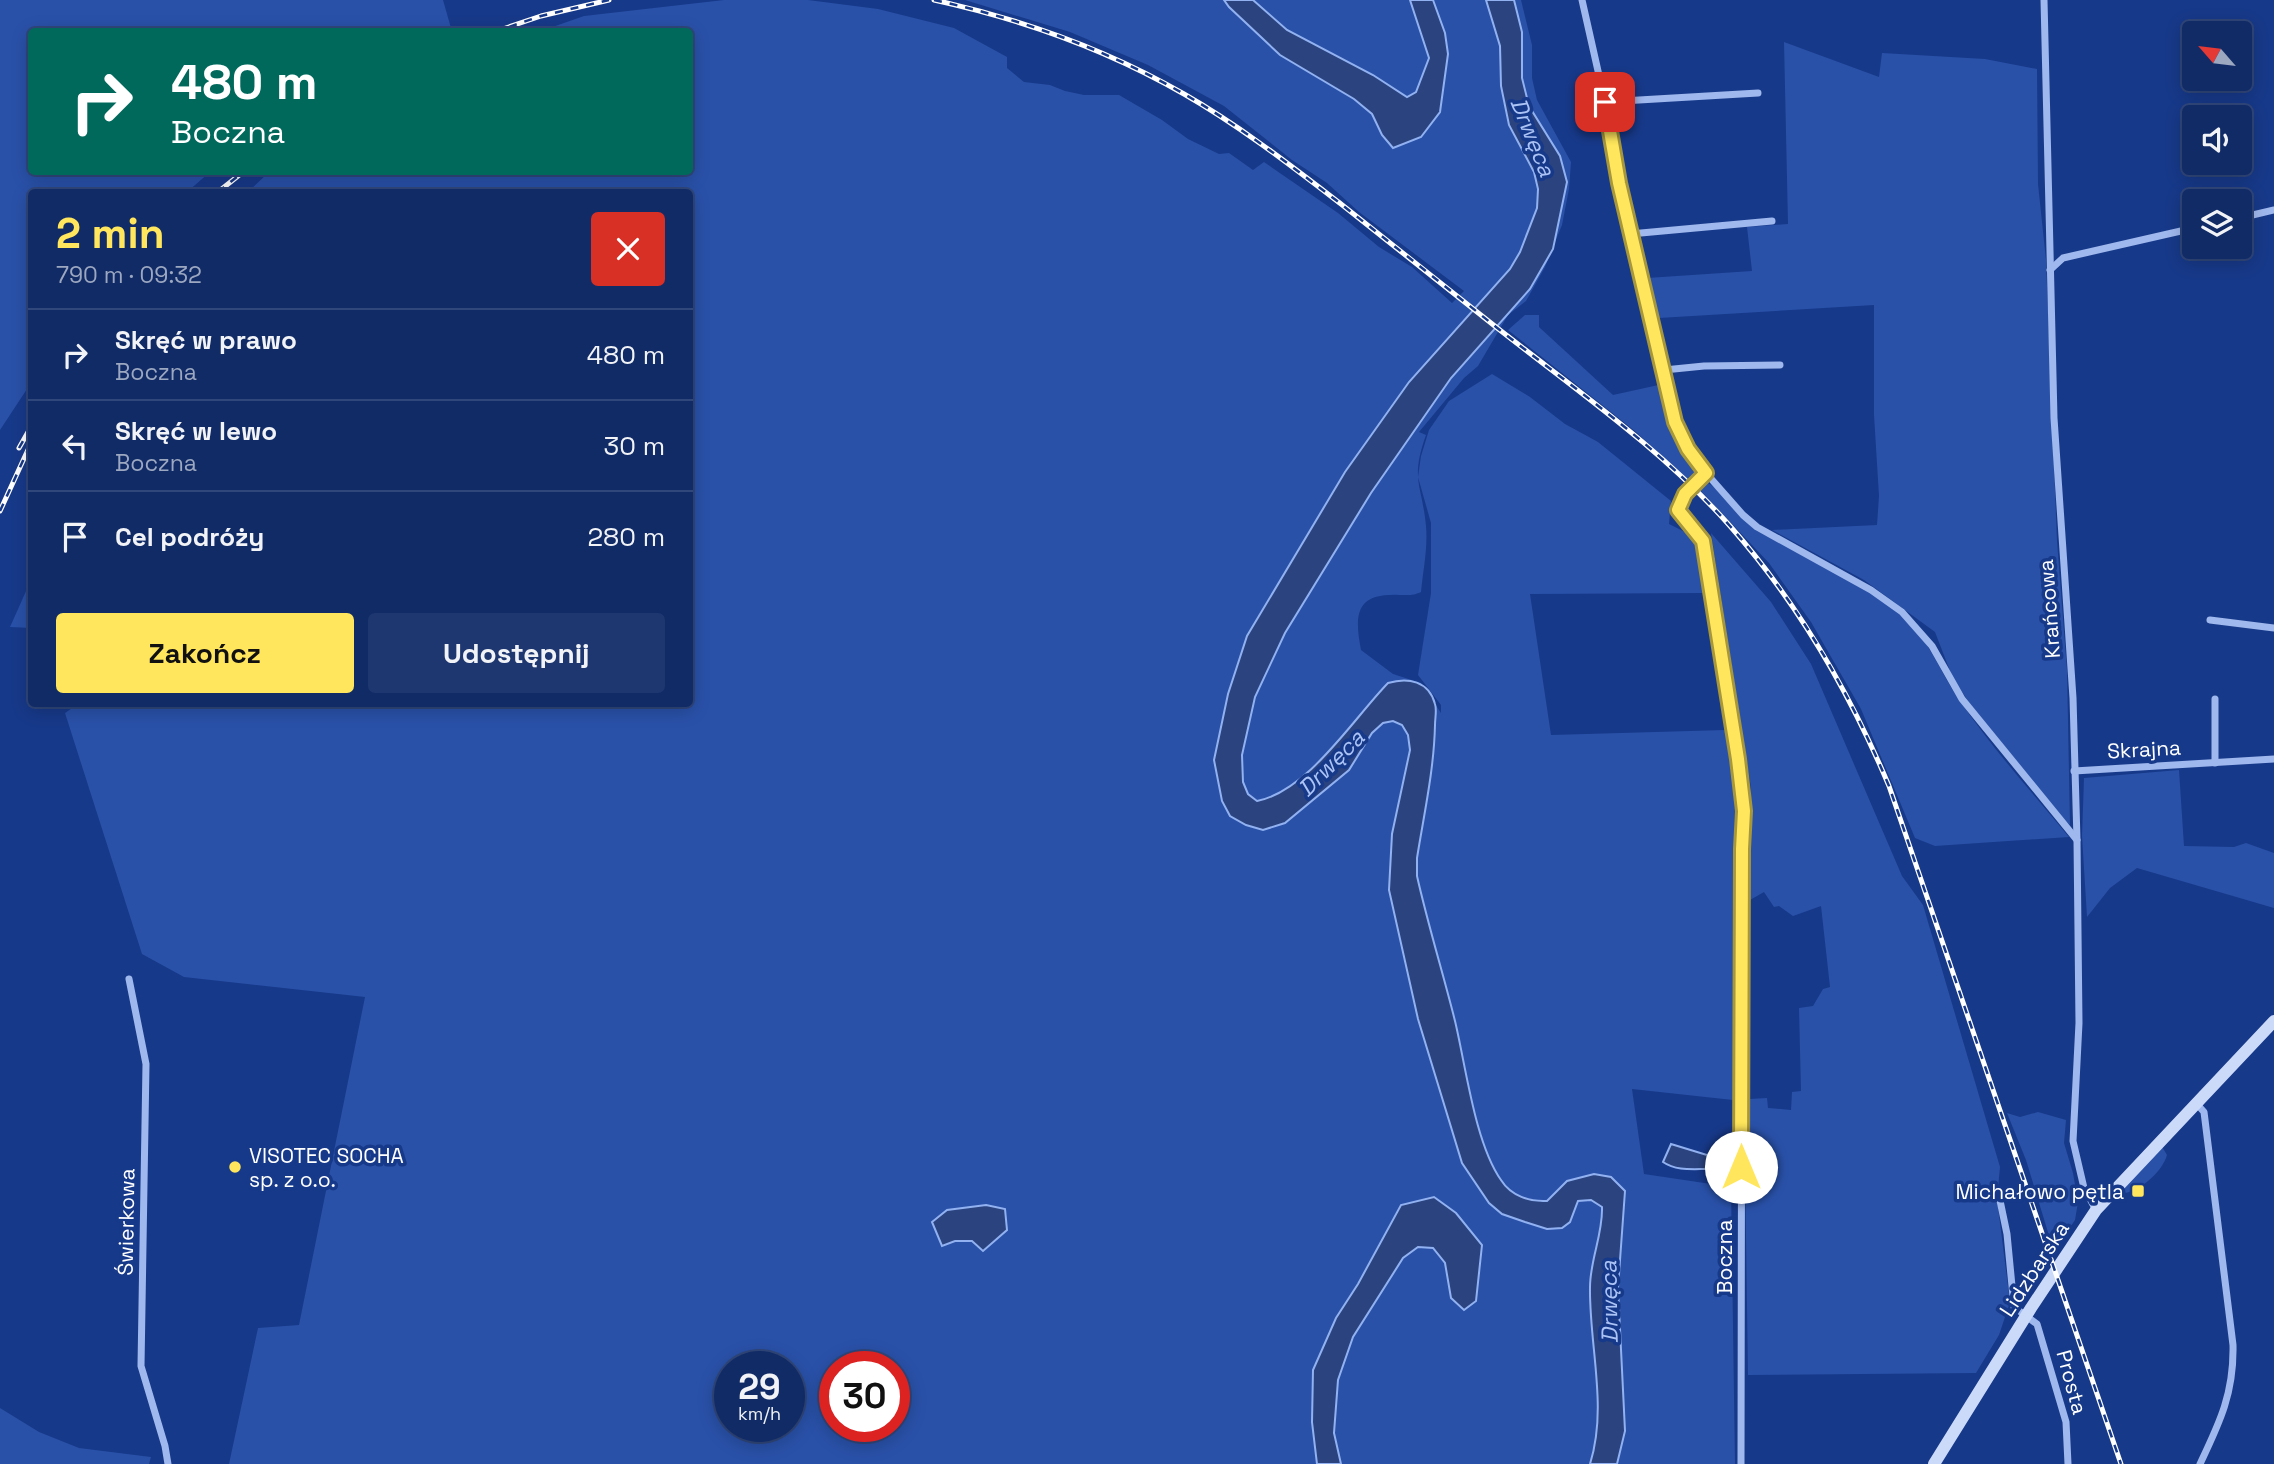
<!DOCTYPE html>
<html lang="pl">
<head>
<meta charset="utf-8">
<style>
	:root { --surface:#112b67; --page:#1e3770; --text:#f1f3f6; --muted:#9ca7c0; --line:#30477b; --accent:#ffe65c }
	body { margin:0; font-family:"Space Grotesk",sans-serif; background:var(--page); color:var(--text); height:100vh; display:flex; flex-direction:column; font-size:26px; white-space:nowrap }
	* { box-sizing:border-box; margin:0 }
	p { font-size:23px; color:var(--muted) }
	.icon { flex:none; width:38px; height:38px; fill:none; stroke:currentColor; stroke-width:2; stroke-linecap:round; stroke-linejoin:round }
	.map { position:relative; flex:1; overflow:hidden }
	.side { position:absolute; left:28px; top:189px; width:665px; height:518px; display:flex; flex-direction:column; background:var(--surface); border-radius:7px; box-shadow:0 4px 18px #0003,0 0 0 2px var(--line) }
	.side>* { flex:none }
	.top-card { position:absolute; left:28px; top:28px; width:665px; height:147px; border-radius:7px; box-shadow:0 4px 18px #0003,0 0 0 2px var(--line); background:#00695c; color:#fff; overflow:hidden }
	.needle { width:46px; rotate:298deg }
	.fabs { position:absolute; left:2182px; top:21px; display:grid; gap:14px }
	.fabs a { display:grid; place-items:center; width:70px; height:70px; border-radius:7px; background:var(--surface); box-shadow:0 4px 18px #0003,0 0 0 2px var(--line); font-size:35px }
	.speed { position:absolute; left:714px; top:1351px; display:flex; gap:14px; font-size:35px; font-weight:700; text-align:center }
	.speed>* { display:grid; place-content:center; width:91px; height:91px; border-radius:50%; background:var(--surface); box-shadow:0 4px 18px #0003,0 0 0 2px var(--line); line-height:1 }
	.speed small { font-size:18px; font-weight:400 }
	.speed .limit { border:10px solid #d22; background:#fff; color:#111 }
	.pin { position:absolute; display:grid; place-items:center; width:60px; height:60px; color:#fff; margin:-30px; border-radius:14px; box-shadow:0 4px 10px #0006 }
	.me { position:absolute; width:77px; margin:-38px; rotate:0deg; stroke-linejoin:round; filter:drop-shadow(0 0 5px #0008) }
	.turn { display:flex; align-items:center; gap:24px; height:147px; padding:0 28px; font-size:32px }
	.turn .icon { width:91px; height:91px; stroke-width:2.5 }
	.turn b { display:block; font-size:49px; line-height:60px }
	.round { display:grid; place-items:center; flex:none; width:74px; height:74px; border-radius:7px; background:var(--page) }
	.headline { display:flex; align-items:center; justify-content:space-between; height:119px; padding:0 28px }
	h1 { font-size:42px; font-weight:700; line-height:52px; color:var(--accent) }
	.primary-button { display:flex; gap:14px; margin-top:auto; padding:14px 28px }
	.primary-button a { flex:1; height:80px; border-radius:7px; background:var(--accent); color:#111; font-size:28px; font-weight:700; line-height:80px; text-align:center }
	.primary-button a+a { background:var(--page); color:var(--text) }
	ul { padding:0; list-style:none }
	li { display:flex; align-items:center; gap:21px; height:91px; padding:0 28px; border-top:2px solid var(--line) }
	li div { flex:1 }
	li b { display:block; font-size:26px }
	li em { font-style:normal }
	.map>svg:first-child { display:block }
	.green { fill:#2951a8; fill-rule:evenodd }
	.water { fill:#2b4480; stroke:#91b1f1; stroke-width:2 }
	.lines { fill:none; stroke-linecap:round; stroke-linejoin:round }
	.street { stroke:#9fb8ee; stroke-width:7 }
	.secondary { stroke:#ccdafa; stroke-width:12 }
	.rail-casing { stroke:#fff; stroke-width:5 }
	.rail { stroke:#173989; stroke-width:2.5; stroke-dasharray:8; stroke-linecap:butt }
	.route-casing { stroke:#a6963c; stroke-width:18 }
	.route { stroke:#ffe65c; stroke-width:12 }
	.poi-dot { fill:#ffe65c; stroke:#173989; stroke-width:2.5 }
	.labels { text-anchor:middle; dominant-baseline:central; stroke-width:7; stroke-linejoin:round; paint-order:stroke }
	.street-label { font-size:21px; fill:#fff; stroke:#173989 }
	.poi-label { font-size:21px; fill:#fff; stroke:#173989; text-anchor:start }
	.water-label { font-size:23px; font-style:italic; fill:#abc3f5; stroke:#173989 }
</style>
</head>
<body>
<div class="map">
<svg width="2274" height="1464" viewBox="0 0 2274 1464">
	<rect width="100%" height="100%" fill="#173989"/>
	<g class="green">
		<path d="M0,0H443L451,28L440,32H32V172H210L187,192H32L31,383L0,430Z"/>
		<path d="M724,0H808L878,9L954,28L1007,57V68L1024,82L1050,85L1065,91L1084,95H1119L1162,120L1188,139L1219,154L1229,153L1253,170L1264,162L1338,213L1379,247L1412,267L1452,303L1464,291L1359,212L1327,183L1292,160L1224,106L1148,65L1070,32L965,0H1521L1532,45V78L1537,100L1571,162L1569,189L1562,225L1545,267L1526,301L1508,315L1478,366L1464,378L1419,432L1426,435C1410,480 1422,484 1426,526C1428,547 1423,571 1421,592C1412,596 1409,595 1399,595C1356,593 1354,614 1361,650L1393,674L1421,683L1441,713V705L1418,675L1431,593V523L1418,477L1421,456L1429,430L1449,401L1492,374L1530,397L1565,424L1598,442L1671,501L1669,524L1695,537L1704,593L1530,594L1551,735L1725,730L1735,795L1733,1100L1632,1089L1644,1174L1731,1187L1735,1464H1341L1334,1433L1338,1380L1353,1337L1403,1258L1419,1247L1433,1248L1445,1263L1451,1298L1456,1213L1358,1284L1336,1318L1313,1370L1312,1422L1317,1464H229L258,1328L299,1325L365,997L184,977L142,954L65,713L78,704H690V192H248L269,172H690V32L541,31L584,16ZM1007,1230L983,1251L972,1241H955ZM730,1367H789V1426H730ZM835,1367H894V1426H835Z"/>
		<path d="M1784,42L1879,77L1882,53L1985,59L2037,69L2038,184L2046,260L2057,541L2067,670L2070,825L2064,820L1968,701L1952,676L1935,632L1864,580L1772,530L1877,525L1879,496L1874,415V305L1659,318L1647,278L1752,271L1747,227L1788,224Z"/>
		<path d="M1525,315H1539V327L1613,395L1663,384C1672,416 1678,444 1699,470L1689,481L1636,432L1508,330Z"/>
		<path d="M1706,482C1727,493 1739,517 1757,531C1804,556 1861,580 1901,614C1928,637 1939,670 1958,698C1991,747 2031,791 2069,837L1935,846L1915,838L1861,709L1811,622L1769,563L1700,490Z"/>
		<path d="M1711,533L1771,602L1811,664L1902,876L1923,905L2000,1167L1997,1199L2010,1302L1999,1335L1976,1373L1748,1375L1745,1169L1750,1099L1767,1098L1768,1108L1791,1110L1792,1092L1801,1091L1799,1008L1813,1006L1823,989L1830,987L1821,906L1793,916L1779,906L1774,907L1764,892L1750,900L1751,788Z"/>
		<path d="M31,580V628L10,627Z"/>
		<path d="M2179,770L2184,846L2234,847L2246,843L2274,853V908L2137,868L2110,888L2087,917L2082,836L2084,778Z"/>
		<path d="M2038,1112L2066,1120L2064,1143L2073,1173L2078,1202L2075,1220L2054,1252L2026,1160L2007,1113L2020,1117Z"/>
		<path d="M2161,1145L2167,1155C2162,1173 2137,1194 2118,1194Z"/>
		<path d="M0,1408L39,1432L79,1448L151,1457L149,1464H0Z"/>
	</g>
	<g class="water">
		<path d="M1224,0H1253L1287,30L1373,75L1407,97L1416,92L1429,58L1410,0H1433L1445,33L1448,54L1440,112L1421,137L1393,148L1382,135L1372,114L1354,99L1280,55L1229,7Z"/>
		<path d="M1486,0H1514L1522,32V78L1529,106L1560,156L1567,182L1553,249L1530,289L1451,378L1371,493L1285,633L1255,697L1242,755L1243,782L1248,794L1257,801C1308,791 1353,719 1388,683C1408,677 1429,681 1435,704C1437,710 1435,718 1435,725C1434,770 1424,814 1417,858V876C1428,925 1443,973 1455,1021C1466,1067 1475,1143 1501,1180C1511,1196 1530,1202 1547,1201L1567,1181L1594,1174L1611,1177L1625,1191L1618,1288L1625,1431L1617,1464H1590C1608,1407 1589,1345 1590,1287C1590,1260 1603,1234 1602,1207L1591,1200L1578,1201L1570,1222L1562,1228L1547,1229L1525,1222L1502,1214L1489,1203L1462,1163L1418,1019L1389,890L1392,834L1410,750L1408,735L1402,725L1393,721L1383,723L1372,733L1349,770L1285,823L1263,830L1246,825L1230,816L1222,801L1214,760L1228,694L1247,636L1345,472L1409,382L1510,269L1520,252L1537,208L1538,189L1534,172L1509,125L1501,86L1500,46Z"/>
		<path d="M1671,1144L1707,1155L1708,1169C1692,1169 1676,1171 1663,1162Z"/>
		<path d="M1434,1197L1456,1213L1482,1245L1476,1301L1464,1310L1451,1298L1445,1263L1433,1248L1418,1247L1403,1258L1353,1337L1338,1380L1334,1433L1341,1464H1317L1312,1422L1313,1370L1336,1318L1358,1284L1401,1205Z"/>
		<path d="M986,1205L1005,1209L1007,1230L983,1251L972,1241H955L942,1246L932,1222L947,1210Z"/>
	</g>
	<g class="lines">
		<g class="street">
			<path d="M1582,0L1605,102L1619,183L1676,422L1688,449L1706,473L1685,494L1678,510L1703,541L1738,759L1744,811L1742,850L1741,1464"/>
			<path d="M2044,0L2054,418L2073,698L2077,840L2079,1023L2073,1141L2084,1188L2096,1210"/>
			<path d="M1605,102L1758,93"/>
			<path d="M2240,218L2274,210"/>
			<path d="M1630,234L1772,221"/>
			<path d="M2050,270L2063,258L2194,228"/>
			<path d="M1664,370L1704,366L1780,365"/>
			<path d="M1706,473L1743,515L1757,527L1871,590L1902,612L1932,646L1962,699L2077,840"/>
			<path d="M2210,620L2274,628"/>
			<path d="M2215,763V699"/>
			<path d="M2074,771L2274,759"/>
			<path d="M129,979L146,1064L141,1366L165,1446L168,1464"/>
			<path d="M2196,1103L2204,1112L2233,1345C2234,1393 2220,1422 2200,1464"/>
			<path d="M1998,1191L2007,1234L2014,1307L2037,1324L2066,1422L2068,1464"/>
		</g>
		<path class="secondary" d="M1934,1464L2031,1308L2096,1210L2274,1021"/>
		<g class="rail-casing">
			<g id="rail">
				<path d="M934,0C1021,19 1106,49 1184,94C1240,126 1290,165 1341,204C1393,245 1445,286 1496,327C1576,390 1662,449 1730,526C1799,604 1849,691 1889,786L2121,1464"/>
				<path d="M494,32L541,16L609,0"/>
				<path d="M218,192L243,172"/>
				<path d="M19,448L32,425"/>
				<path d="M0,511L32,441"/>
			</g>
		</g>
		<use href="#rail" class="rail"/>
	</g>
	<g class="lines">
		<g class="route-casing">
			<path id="route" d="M1605,102L1619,183L1675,422L1688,449L1706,473L1685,494L1678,510L1703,541L1738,759L1744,811L1742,849L1741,1167"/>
		</g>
		<use href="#route" class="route"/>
	</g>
	<g class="poi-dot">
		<circle cx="235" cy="1167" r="7"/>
		<rect x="2131" y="1184" width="14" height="14" rx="3.5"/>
	</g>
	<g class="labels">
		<g class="street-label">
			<text transform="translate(2049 609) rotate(-94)">Krańcowa</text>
			<text transform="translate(2144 749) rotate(-3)">Skrajna</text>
			<text transform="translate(126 1222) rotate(-89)">Świerkowa</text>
			<text transform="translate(1724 1257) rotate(-90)">Boczna</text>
			<text transform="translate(2034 1269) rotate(-57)">Lidzbarska</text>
			<text transform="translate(2072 1382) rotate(75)">Prosta</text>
		</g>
		<g class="poi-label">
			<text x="249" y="1155">VISOTEC SOCHA<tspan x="249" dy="24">sp. z o.o.</tspan></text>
			<text x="2124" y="1191" text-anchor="end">Michałowo pętla</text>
		</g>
		<g class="water-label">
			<text transform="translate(1533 137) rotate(68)">Drwęca</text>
			<text transform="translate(1331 763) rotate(-45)">Drwęca</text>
			<text transform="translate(1609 1302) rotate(-91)">Drwęca</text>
		</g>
	</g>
</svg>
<div class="fabs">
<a><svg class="needle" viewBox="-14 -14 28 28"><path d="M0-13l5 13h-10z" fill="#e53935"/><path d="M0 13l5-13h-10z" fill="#9ca7c0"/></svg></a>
<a><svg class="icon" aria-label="sound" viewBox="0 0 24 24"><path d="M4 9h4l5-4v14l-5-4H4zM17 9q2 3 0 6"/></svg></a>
<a><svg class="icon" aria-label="layers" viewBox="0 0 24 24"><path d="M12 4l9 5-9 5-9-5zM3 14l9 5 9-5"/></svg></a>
</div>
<div class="speed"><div>29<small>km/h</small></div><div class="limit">30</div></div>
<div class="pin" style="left:1605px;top:102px;background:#d93025"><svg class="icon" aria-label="arrive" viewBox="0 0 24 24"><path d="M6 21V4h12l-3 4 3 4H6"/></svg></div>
<svg class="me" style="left:1741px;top:1167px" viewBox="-20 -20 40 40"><circle r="19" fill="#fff"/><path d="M0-13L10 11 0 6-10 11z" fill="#ffe65c"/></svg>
<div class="top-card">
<div class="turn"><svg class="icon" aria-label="right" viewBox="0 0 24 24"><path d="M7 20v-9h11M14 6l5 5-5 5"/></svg><div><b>480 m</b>Boczna</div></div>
</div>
<section class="side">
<div class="headline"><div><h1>2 min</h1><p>790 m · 09:32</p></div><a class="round" style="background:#d93025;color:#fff"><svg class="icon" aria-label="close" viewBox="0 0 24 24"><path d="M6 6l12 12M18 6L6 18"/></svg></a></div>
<ul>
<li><svg class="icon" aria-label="right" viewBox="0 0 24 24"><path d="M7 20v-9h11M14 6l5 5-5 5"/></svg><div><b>Skręć w prawo</b><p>Boczna</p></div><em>480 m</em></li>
<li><svg class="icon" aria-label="left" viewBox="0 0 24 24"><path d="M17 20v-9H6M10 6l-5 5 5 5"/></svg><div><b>Skręć w lewo</b><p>Boczna</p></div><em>30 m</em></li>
<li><svg class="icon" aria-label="arrive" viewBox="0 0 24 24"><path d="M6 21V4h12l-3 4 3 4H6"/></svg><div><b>Cel podróży</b></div><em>280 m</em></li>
</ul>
<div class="primary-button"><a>Zakończ</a><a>Udostępnij</a></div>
</section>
</div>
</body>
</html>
